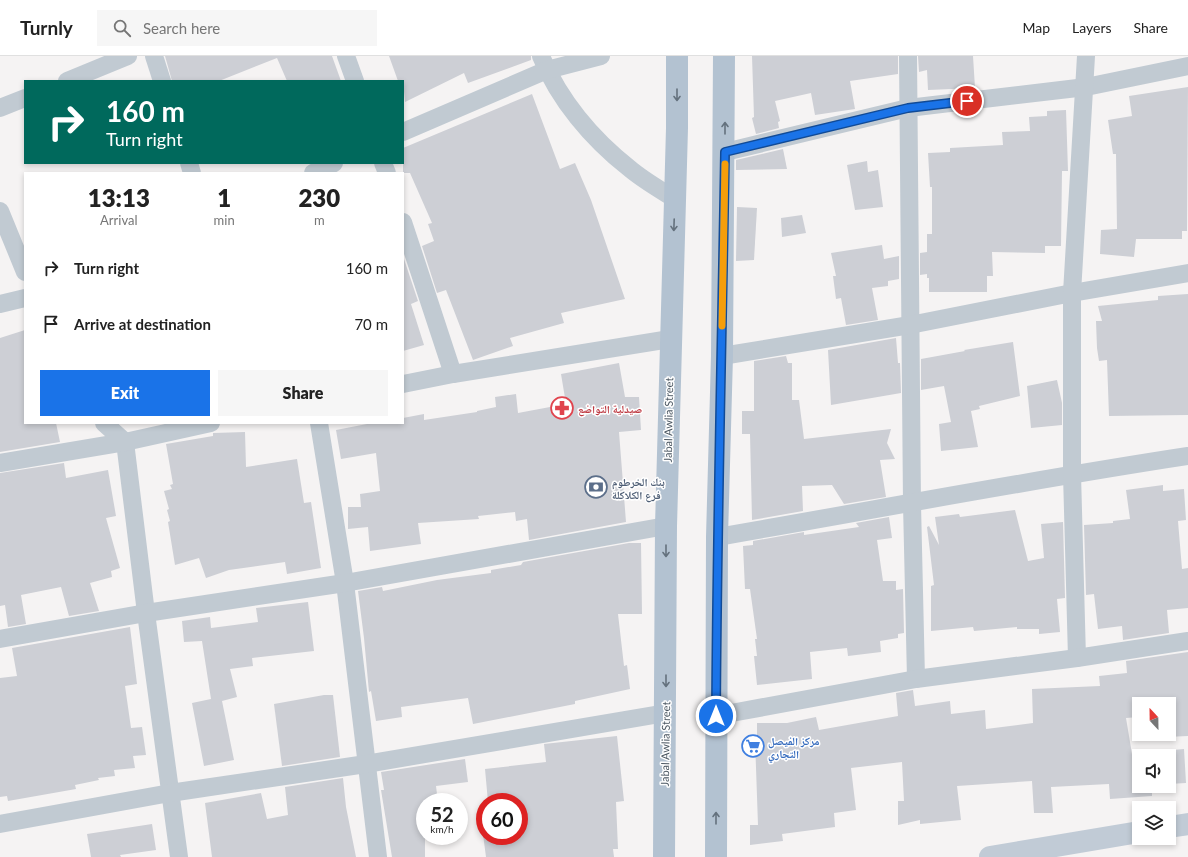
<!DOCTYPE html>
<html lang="en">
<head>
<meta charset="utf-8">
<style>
	:root { --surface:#fff; --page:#f6f6f6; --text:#222; --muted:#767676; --line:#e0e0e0; --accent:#1a73e8 }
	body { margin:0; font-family:Lato,"Noto Naskh Arabic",sans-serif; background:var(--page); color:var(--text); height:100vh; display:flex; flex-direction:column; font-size:15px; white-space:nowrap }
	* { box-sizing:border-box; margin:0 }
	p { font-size:13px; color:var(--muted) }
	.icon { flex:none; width:22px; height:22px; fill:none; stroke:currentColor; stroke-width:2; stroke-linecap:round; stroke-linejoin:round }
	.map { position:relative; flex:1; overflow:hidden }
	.side { position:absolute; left:24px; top:116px; width:380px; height:252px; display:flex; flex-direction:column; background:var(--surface); border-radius:0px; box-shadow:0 2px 6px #0003 }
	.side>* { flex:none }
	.hud { position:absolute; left:24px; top:24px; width:380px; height:84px; border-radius:0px; box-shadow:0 2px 6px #0003; background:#00695c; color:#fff; overflow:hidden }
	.needle { width:26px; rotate:338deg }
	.fabs { position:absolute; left:1132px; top:641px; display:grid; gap:8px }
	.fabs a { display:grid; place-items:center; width:44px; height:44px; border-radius:0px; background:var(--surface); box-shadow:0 2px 6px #0003; font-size:20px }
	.speed { position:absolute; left:416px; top:737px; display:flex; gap:8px; font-size:20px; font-weight:700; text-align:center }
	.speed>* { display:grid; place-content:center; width:52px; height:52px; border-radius:50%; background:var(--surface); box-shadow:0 2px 6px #0003; line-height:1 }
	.speed small { font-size:10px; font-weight:400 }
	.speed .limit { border:6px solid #d22; background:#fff; color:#111 }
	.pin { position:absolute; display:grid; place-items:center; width:34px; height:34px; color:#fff; margin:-17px; border:2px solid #fff; border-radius:50%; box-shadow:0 1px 4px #0007 }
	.me { position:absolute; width:44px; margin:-22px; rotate:0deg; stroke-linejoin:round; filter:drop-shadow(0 0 3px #0008) }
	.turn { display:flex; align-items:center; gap:14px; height:84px; padding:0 16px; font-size:18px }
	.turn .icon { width:52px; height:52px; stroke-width:2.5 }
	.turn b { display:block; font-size:28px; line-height:34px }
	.eta { display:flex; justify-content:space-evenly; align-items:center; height:68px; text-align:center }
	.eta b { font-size:24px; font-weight:800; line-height:28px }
	.cta { display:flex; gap:8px; margin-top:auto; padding:8px 16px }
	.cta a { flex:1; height:46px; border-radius:0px; background:var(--accent); color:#fff; font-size:16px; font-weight:800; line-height:46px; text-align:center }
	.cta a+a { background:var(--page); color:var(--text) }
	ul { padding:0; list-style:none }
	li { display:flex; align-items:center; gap:12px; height:56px; padding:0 16px }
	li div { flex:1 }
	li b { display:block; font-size:15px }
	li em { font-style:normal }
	header { display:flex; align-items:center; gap:24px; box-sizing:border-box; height:56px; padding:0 20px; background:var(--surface); border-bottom:1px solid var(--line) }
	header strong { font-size:19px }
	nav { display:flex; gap:22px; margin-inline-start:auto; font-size:14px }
	.search { width:280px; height:36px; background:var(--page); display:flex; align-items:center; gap:10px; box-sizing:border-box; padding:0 14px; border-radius:0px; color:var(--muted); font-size:15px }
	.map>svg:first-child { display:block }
	.building { fill:#cdcfd5 }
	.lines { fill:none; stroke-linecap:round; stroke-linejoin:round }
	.street { stroke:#c1cad2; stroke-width:18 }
	.secondary { stroke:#c1cbd6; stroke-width:22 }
	.primary { stroke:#b3c2d1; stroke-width:22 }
	.oneway { stroke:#64717d }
	.route-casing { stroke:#114b97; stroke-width:10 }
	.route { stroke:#1a73e8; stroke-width:7 }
	.slow { stroke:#f59e0b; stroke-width:7 }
	.labels { text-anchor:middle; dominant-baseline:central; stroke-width:3; stroke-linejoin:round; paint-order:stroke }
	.health-label { font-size:11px; font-weight:bold; fill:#be3a42; stroke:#fff; text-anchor:start }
	.street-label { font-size:11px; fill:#4a5661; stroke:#fff }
	.service-label { font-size:11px; font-weight:bold; fill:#4e5e75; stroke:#fff; text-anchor:start }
	.shop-label { font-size:11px; font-weight:bold; fill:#366cbe; stroke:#fff; text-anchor:start }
</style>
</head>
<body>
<header>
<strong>Turnly</strong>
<div class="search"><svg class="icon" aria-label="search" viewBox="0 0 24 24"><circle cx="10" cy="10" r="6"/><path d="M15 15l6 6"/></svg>Search here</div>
<nav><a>Map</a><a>Layers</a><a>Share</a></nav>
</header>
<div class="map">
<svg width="1188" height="801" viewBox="0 0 1188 801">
	<rect width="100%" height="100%" fill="#f5f3f3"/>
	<g class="building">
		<path d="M165,0H332L341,25H287L277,2L219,25H172Z"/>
		<path d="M389,0H531V4L468,27L464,17L405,46L403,25H398Z"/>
		<path d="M752,0H898V18L850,25L855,53L815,59L811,37L775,45L780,65L778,66L779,72L756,78L752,62L754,61Z"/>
		<path d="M918,0H973L975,32L928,34L927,14L919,16Z"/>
		<path d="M1188,31L1187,175H1182V183H1136L1134,201L1100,198L1101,174L1117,173L1116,98H1113L1108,64L1132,60L1129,40Z"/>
		<path d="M532,38L560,113L575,107L591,144L625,243L561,257L564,267L510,282L513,290L473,304L446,234L437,237L422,190L434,185L428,168L432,167L410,117H403V92Z"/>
		<path d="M1066,54L1068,115H1062L1061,190H1045V197L992,196L993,220H987V236H929V222H927V218L920,219V197L927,196V178H932V131H930L928,97L950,96V92L1003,89L1002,76L1030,75L1029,61L1047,60V55Z"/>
		<path d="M783,93L787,113L736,114V104Z"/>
		<path d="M867,105L868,116L878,114L883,151L855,154L847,109Z"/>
		<path d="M737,151L757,152L754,204L736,205Z"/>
		<path d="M802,159L806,177L782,181L781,162Z"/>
		<path d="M882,189L884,203L899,200V223L888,225V230L872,232L878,264L846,269L841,242L836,243L833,220H836L831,197Z"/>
		<path d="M403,200L418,245L411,248L424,289L403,295Z"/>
		<path d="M1188,238V359L1109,360L1107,304L1099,305L1097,292L1096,265H1102L1098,250L1158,244V240Z"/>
		<path d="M25,274V367H56L60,386L0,396V282Z"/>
		<path d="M896,282L898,307H900L901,337L831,349L828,294Z"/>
		<path d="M1013,286L1020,340L979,350L980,353L971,355L978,391L941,395L939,368L951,366L944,330L921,334V303L965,295L964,294Z"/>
		<path d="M786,300L788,307H792V344H799L804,383L891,373L887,387L895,403L880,404L886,441L844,448L832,429L802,430L803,455L752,464L750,378H742V355H754V305Z"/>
		<path d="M619,307L625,341H639L641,374L619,376L626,466L529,484L527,463L516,465L515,456L478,460L479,463L418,467L421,488L370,495L368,471L348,473V451H361L360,438L380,435L376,397L341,403L336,374L372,367H403V362L424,358V364L477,356V355L496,351L495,341L516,338L518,357L566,348L561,318Z"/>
		<path d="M1057,324L1062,347V369L1031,372L1027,330Z"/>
		<path d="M245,376L246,411L297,403L304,447L311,446L321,512L287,518L285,506L229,514L206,522L199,502L175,509L168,466L170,465L167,454L169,453L164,435L172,433L170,429L173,428L166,388L213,380V377Z"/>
		<path d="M64,407L66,422L108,414L116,460L106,462L120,512L111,515L112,521L90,527L99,555L69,560L61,531L21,539L26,568L8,571L5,549L0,550V417Z"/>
		<path d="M1163,429V435L1184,433L1186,464L1178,465L1182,513L1188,512V552L1167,554L1169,577L1123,584L1122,570L1098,573L1094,538L1086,539L1084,469L1113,467V465L1130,463L1126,434Z"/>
		<path d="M1015,454L1028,505L1044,502L1041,468L1063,466L1065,542L1057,543L1060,576L1039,578V573H1017V571L974,575L973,571L931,575V530L934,529L927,471L929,470L939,489L935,461L959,458L960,461Z"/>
		<path d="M889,461L892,482L877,484L883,525H896V534L903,533L904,577L898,578V582L880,585L881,596L848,600L847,592L810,596L812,623L757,629L754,600H757L755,583H757L750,533H745L743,490L753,489V485L804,476V479L859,471L856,467Z"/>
		<path d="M629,487H641L642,558H618L624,610L627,609L630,633L575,645V648L473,668L468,642L401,651L402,661L376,665L371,635L369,636L364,582L358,535L382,531L383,535L437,524L491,517V514L521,509L523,506Z"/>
		<path d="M308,546L314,595L252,602L253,610L230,613L237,641L222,645L234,704L204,710L192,647L211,643L202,585L184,586L182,565L210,561L211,572L258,566L256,552Z"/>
		<path d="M130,571L137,628L125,630L131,672L142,671L146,699L133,700L135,712L114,714L115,720L98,722L99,724L75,729L76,733L8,745L7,740L0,741V622L17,620L12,592Z"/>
		<path d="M1188,596V680L1166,681V678H1169V648H1139V661L1126,662L1132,698L1184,693L1186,727L1169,728V700H1139V730H1152V740L1110,743L1109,728L1051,731L1053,757H1034L1032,725L957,730L961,764L920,768V764L898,769V745H904L902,706L851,712L856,754L834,757L835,771L782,778L783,785L750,789V769H758L755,683H757V667H787L816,661L819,674L898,660L896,637L913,634L915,650L950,645L951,658L985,654L986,673L1033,667L1032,633L1100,630L1099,620L1127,617L1126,605Z"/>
		<path d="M324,639H333L340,701L282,710L274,648Z"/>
		<path d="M617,680L624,745L616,746L618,793H613L614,801H486L482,771H485V780H519V746H488L485,713L546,706L544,688Z"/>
		<path d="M465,703L468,726L436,730L438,746H425V801H392L381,734H384L381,716Z"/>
		<path d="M343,722L346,751L356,801H212L205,747L261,737L267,763L288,759L285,731Z"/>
		<path d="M152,768L156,794L120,799L121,801H91L87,778Z"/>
	</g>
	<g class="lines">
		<g class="street">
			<path d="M154,0L162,25"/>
			<path d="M346,0L355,25"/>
			<path d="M541,0C559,44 592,83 629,112C643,124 659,133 675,143"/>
			<path d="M908,0L912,448L916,623"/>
			<path d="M67,25L128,0"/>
			<path d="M0,52L25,42"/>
			<path d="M403,76L547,14L601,0"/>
			<path d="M725,96L908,52L1086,31L1188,10"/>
			<path d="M189,107L192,117"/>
			<path d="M383,107L387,117"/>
			<path d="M313,117L334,107"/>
			<path d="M0,155L25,216"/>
			<path d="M403,166L453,318"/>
			<path d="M0,248L25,242"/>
			<path d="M722,300L910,269L1072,237L1188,217"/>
			<path d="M403,328L453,318L670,283"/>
			<path d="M104,367L125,386L146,557L179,801"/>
			<path d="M319,367L345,527L378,801"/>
			<path d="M0,407L125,386L211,367"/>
			<path d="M717,481C874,454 1030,424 1188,400"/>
			<path d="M0,583L146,557L345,527L666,470"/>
			<path d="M1077,602L1072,418V237L1086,0"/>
			<path d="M715,660L916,623L1077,602L1188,585"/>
			<path d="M0,768L170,737L366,708L666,657"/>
		</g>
		<g class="secondary">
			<path d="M1169,771L1188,768"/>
			<path d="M990,801L1139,776"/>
		</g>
		<g class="primary">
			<path d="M664,801L666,470L677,72V0"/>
			<path d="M716,801L717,481L722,300L724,0"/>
		</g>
	</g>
	<defs><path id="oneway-shaft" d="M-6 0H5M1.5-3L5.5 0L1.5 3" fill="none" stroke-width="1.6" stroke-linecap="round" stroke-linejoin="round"/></defs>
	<g class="oneway">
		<use href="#oneway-shaft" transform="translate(677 39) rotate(90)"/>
		<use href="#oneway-shaft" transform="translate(725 72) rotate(-90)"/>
		<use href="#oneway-shaft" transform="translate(674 169) rotate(92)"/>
		<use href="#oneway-shaft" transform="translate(666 495) rotate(90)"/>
		<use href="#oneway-shaft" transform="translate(666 625) rotate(90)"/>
		<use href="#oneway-shaft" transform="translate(716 762) rotate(-90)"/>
	</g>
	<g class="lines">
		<g class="route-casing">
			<path id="route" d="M716,660C717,472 722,284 725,96L908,52L967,45"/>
		</g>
		<use href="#route" class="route"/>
		<path class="slow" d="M722,270L725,108"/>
	</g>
	<defs>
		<g id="pharmacy-ring" transform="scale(1.15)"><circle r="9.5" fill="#fff" stroke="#e0444e" stroke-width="1.5"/><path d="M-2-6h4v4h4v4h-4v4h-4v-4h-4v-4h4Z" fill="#e0444e"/></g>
		<g id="bank-ring" transform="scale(1.15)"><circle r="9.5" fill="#fff" stroke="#5c6f8a" stroke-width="1.5"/><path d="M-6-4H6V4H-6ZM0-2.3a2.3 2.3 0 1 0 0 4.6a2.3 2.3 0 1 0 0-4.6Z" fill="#5c6f8a"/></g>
		<g id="supermarket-ring" transform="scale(1.15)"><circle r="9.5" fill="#fff" stroke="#3f7fe0" stroke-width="1.5"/><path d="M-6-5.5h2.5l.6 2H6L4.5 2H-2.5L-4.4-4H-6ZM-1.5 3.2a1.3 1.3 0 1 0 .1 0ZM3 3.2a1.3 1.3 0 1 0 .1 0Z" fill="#3f7fe0"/></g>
	</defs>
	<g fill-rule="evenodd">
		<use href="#pharmacy-ring" x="562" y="352"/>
		<use href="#bank-ring" x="596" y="431"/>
		<use href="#supermarket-ring" x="753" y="690"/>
	</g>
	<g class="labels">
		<g class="health-label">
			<text x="578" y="352">صيدلية التواضع</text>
		</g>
		<g class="street-label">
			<text transform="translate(668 364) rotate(-89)">Jabal Awlia Street</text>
			<text transform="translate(665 688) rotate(-89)">Jabal Awlia Street</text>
		</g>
		<g class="service-label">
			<text x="612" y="425">بنك الخرطوم<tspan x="612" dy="13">فرع الكلاكلة</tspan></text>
		</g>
		<g class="shop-label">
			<text x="768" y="684">مركز الفيصل<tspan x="768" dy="13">التجاري</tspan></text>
		</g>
	</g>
</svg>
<div class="fabs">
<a><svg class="needle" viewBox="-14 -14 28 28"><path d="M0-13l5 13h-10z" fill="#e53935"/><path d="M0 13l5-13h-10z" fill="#767676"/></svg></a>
<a><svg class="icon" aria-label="sound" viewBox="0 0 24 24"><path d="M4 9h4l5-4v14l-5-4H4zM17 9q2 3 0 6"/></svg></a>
<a><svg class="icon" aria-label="layers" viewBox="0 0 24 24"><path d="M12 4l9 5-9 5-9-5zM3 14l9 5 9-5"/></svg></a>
</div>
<div class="speed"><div>52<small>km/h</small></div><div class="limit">60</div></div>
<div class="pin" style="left:967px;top:45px;background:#d93025"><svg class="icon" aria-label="arrive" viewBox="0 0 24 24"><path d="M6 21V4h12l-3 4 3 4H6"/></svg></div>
<svg class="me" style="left:716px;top:660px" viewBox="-20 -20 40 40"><circle r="17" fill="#1a73e8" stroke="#fff" stroke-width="3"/><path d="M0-11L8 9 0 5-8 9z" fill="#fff"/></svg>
<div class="hud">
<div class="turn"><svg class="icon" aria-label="right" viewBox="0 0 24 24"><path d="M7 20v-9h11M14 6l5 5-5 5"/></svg><div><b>160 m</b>Turn right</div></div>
</div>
<section class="side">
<div class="eta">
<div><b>13:13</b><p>Arrival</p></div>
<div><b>1</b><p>min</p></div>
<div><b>230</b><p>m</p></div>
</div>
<ul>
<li><svg class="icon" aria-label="right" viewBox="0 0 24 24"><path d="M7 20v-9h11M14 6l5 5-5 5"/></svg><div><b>Turn right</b></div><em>160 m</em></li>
<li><svg class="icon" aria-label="arrive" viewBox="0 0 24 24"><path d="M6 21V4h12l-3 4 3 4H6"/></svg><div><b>Arrive at destination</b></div><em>70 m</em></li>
</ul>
<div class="cta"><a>Exit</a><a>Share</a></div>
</section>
</div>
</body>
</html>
